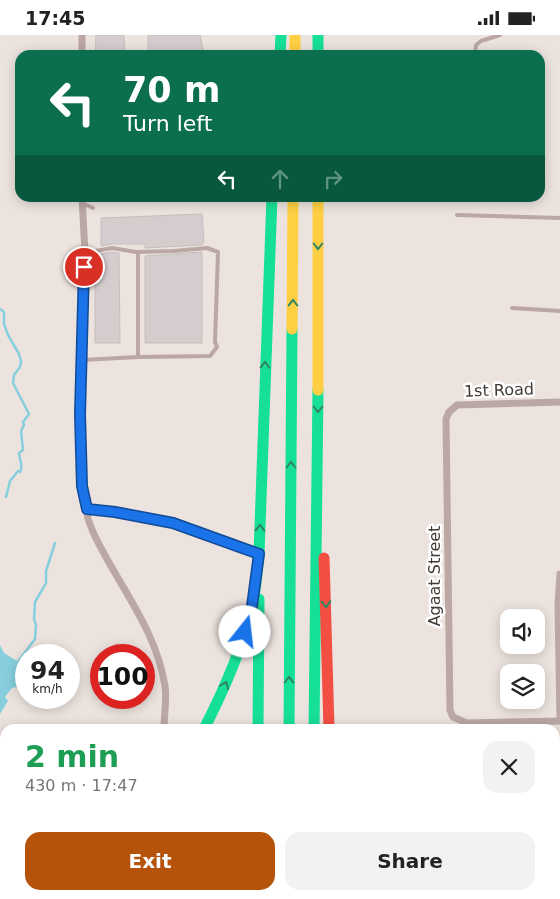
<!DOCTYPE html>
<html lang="en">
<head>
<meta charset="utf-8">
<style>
	:root { --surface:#fff; --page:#f2f2f2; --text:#222; --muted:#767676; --accent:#b45309 }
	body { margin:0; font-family:"DejaVu Sans",sans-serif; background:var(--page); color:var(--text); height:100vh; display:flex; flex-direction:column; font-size:19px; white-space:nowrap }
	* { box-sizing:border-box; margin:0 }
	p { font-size:16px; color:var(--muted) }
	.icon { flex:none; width:28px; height:28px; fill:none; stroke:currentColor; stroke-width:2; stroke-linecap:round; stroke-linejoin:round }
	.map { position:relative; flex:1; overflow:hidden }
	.sheet { position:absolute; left:0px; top:689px; width:560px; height:176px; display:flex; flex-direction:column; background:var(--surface); border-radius:15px 15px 0 0; box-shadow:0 2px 12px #0003 }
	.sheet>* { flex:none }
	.top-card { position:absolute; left:15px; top:15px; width:530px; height:152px; border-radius:15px; box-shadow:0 2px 12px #0003; background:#0b6e4f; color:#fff; overflow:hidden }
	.controls { position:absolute; left:500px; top:574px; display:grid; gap:10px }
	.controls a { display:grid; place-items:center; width:45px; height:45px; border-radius:10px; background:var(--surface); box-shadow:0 2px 12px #0003; font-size:25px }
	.speed { position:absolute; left:15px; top:609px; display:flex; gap:10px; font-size:25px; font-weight:700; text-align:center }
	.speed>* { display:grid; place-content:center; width:65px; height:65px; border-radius:50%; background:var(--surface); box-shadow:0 2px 12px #0003; line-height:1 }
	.speed small { font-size:12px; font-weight:400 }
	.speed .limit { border:8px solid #d22; background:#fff; color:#111 }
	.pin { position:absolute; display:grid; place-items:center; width:42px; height:42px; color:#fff; margin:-21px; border:2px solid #fff; border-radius:50%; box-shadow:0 1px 5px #0007 }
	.me { position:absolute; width:55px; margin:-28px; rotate:16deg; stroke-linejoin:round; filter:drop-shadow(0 0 4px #0008) }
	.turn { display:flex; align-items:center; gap:18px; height:105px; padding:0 25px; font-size:22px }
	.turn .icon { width:65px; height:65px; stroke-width:2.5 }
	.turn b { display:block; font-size:35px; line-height:42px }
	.lanes { display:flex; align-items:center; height:48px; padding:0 25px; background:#0003; justify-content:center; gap:25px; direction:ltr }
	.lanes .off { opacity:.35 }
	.round { display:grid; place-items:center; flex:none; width:52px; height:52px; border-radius:15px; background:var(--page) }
	.overview { display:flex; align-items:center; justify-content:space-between; height:85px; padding:0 25px }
	h1 { font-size:30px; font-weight:700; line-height:38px; color:#1e9e55 }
	.cta { display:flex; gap:10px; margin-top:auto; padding:10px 25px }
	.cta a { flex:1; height:58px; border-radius:15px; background:var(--accent); color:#fff; font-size:20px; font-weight:700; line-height:58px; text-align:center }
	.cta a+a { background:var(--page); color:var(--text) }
	.status { display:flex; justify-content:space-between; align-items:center; height:35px; padding:0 25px; background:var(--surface); direction:ltr }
	.status svg { height:14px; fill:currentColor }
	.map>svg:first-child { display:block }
	.green { fill:#c5ceab }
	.water { fill:#87cfde }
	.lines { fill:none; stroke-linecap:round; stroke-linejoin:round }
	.stream { stroke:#87cfde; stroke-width:2.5 }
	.building { fill:#d5cdcd; stroke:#c4bebd }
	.lane { stroke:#bba8a5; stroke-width:4 }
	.street { stroke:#bba8a5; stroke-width:7 }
	.fast { stroke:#16e098; stroke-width:11 }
	.slow { stroke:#ffcf43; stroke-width:11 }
	.jam { stroke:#f24e42; stroke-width:11 }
	.oneway { stroke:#2e8562 }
	.route-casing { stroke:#114b97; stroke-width:12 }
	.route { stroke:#1a73e8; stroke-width:9 }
	.labels { text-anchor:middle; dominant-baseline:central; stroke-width:5; stroke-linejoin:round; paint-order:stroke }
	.street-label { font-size:16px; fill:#413a36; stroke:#fff }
</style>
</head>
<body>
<div class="status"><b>17:45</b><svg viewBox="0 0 49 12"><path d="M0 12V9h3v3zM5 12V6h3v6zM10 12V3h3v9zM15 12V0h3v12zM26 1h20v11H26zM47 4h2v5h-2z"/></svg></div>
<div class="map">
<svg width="560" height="864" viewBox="0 0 560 864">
	<rect width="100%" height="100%" fill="#ece3de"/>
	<rect class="green" x="555" y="701" width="5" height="142"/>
	<path class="water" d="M0,610L4,618L17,626L22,648L17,652L12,653L5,662L8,666L0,679Z"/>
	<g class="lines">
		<g class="stream">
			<path d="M0,274L4,277V289L8,300L19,319L21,326L20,332L14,340L13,348L29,379L23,387L24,390L21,396L23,415L19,418C19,424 24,431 20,437L18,436L10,446L6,462"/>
			<path d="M17,628L35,604L36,590L34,584L35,567L46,548V536L55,508"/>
		</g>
	</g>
	<g class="building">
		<path d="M96,0H124L125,20H95Z"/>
		<path d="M148,0H200L204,20H148Z"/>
		<path d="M202,179L204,207L202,208V210L145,213V209H112L101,211V183Z"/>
		<path d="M112,217L119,218L120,308H95V220Z"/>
		<path d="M202,217V308H145V221Z"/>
	</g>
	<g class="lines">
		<g class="lane">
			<path d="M475,20L476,10L481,6L500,0"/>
			<path d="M82,168L93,173"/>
			<path d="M457,180L560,183"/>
			<path d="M512,273L560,276"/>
			<path d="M138,322V217"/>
			<path d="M82,325L138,322L210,321L217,312L215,307L218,217L207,213L174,216L136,217L112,213L85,218"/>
			<path d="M418,860L419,864"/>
			<path d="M436,860V864"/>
			<path d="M456,860V864"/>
			<path d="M475,860V864"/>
			<path d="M401,864L405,860"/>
		</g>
		<g class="street">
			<path d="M82,20V0"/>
			<path d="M82,162L85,218L81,338V422L82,451L88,484L93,497C117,549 156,593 165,651C167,665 164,680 164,694"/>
			<path d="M560,367L457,370L449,377L446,384L450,675L453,682L467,688L560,686"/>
			<path d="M87,474L115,477L173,489L259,519"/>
			<path d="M560,686L558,570L560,539"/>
			<path d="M555,853H560"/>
		</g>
		<g class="fast">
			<path d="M318,0V20"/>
			<path d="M280,20L281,0"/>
			<path d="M204,694C224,655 242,615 252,572C256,555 257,537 259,519L272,162"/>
			<path d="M258,694L259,564"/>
			<path d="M289,694L292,294"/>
			<path d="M314,694L318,355"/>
			<path d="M257,860V864"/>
			<path d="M311,860V864"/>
			<path d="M331,860L332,864"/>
			<path d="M106,864L108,860"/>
		</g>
		<g class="slow">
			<path d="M295,0V20"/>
			<path d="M318,162V355"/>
			<path d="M292,294L293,162"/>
		</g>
		<g class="jam">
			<path d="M324,523L329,694"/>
			<path d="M287,860V864"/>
		</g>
	</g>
	<defs><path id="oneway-chevron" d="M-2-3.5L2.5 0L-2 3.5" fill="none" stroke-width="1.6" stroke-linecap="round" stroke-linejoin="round" transform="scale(1.25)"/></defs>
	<g class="oneway">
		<use href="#oneway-chevron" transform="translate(318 211) rotate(90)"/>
		<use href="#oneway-chevron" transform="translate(293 268) rotate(-90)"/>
		<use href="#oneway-chevron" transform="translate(265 330) rotate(-88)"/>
		<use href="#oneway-chevron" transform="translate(318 374) rotate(90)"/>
		<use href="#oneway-chevron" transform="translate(291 430) rotate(-90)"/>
		<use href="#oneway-chevron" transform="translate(260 493) rotate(-88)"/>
		<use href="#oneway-chevron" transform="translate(326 569) rotate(88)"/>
		<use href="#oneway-chevron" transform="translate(289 645) rotate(-90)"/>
		<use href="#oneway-chevron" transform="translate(225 650) rotate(-68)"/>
	</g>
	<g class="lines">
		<g class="route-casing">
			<path id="route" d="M84,232L80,379L82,451L87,474L115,477L173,488L259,519L252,571L245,597"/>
		</g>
		<use href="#route" class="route"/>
	</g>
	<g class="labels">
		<g class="street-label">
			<text transform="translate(499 355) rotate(-2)">1st Road</text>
			<text transform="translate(434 541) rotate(-90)">Agaat Street</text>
		</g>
	</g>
</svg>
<div class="controls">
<a><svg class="icon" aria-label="sound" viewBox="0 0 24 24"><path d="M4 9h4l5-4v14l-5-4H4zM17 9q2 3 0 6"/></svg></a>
<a><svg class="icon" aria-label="layers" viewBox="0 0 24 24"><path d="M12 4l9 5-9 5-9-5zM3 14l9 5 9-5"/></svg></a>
</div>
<div class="speed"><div>94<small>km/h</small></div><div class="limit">100</div></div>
<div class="pin" style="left:84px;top:232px;background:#d93025"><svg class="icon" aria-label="arrive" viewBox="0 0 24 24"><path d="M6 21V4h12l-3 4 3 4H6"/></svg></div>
<svg class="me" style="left:245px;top:597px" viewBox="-20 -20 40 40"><circle r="19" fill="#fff"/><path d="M0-13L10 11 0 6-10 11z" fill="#1a73e8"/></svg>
<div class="top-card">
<div class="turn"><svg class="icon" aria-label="left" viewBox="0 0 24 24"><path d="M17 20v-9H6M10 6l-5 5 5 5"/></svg><div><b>70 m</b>Turn left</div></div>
<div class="lanes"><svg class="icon" aria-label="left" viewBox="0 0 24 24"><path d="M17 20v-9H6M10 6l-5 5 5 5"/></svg><svg class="icon off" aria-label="ahead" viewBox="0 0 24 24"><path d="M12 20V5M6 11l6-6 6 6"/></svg><svg class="icon off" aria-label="right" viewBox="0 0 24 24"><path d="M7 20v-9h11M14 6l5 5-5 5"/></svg></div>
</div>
<section class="sheet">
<div class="overview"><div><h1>2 min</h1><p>430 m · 17:47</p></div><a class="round"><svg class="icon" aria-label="close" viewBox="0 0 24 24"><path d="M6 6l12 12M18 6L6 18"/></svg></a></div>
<div class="cta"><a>Exit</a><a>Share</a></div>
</section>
</div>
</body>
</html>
